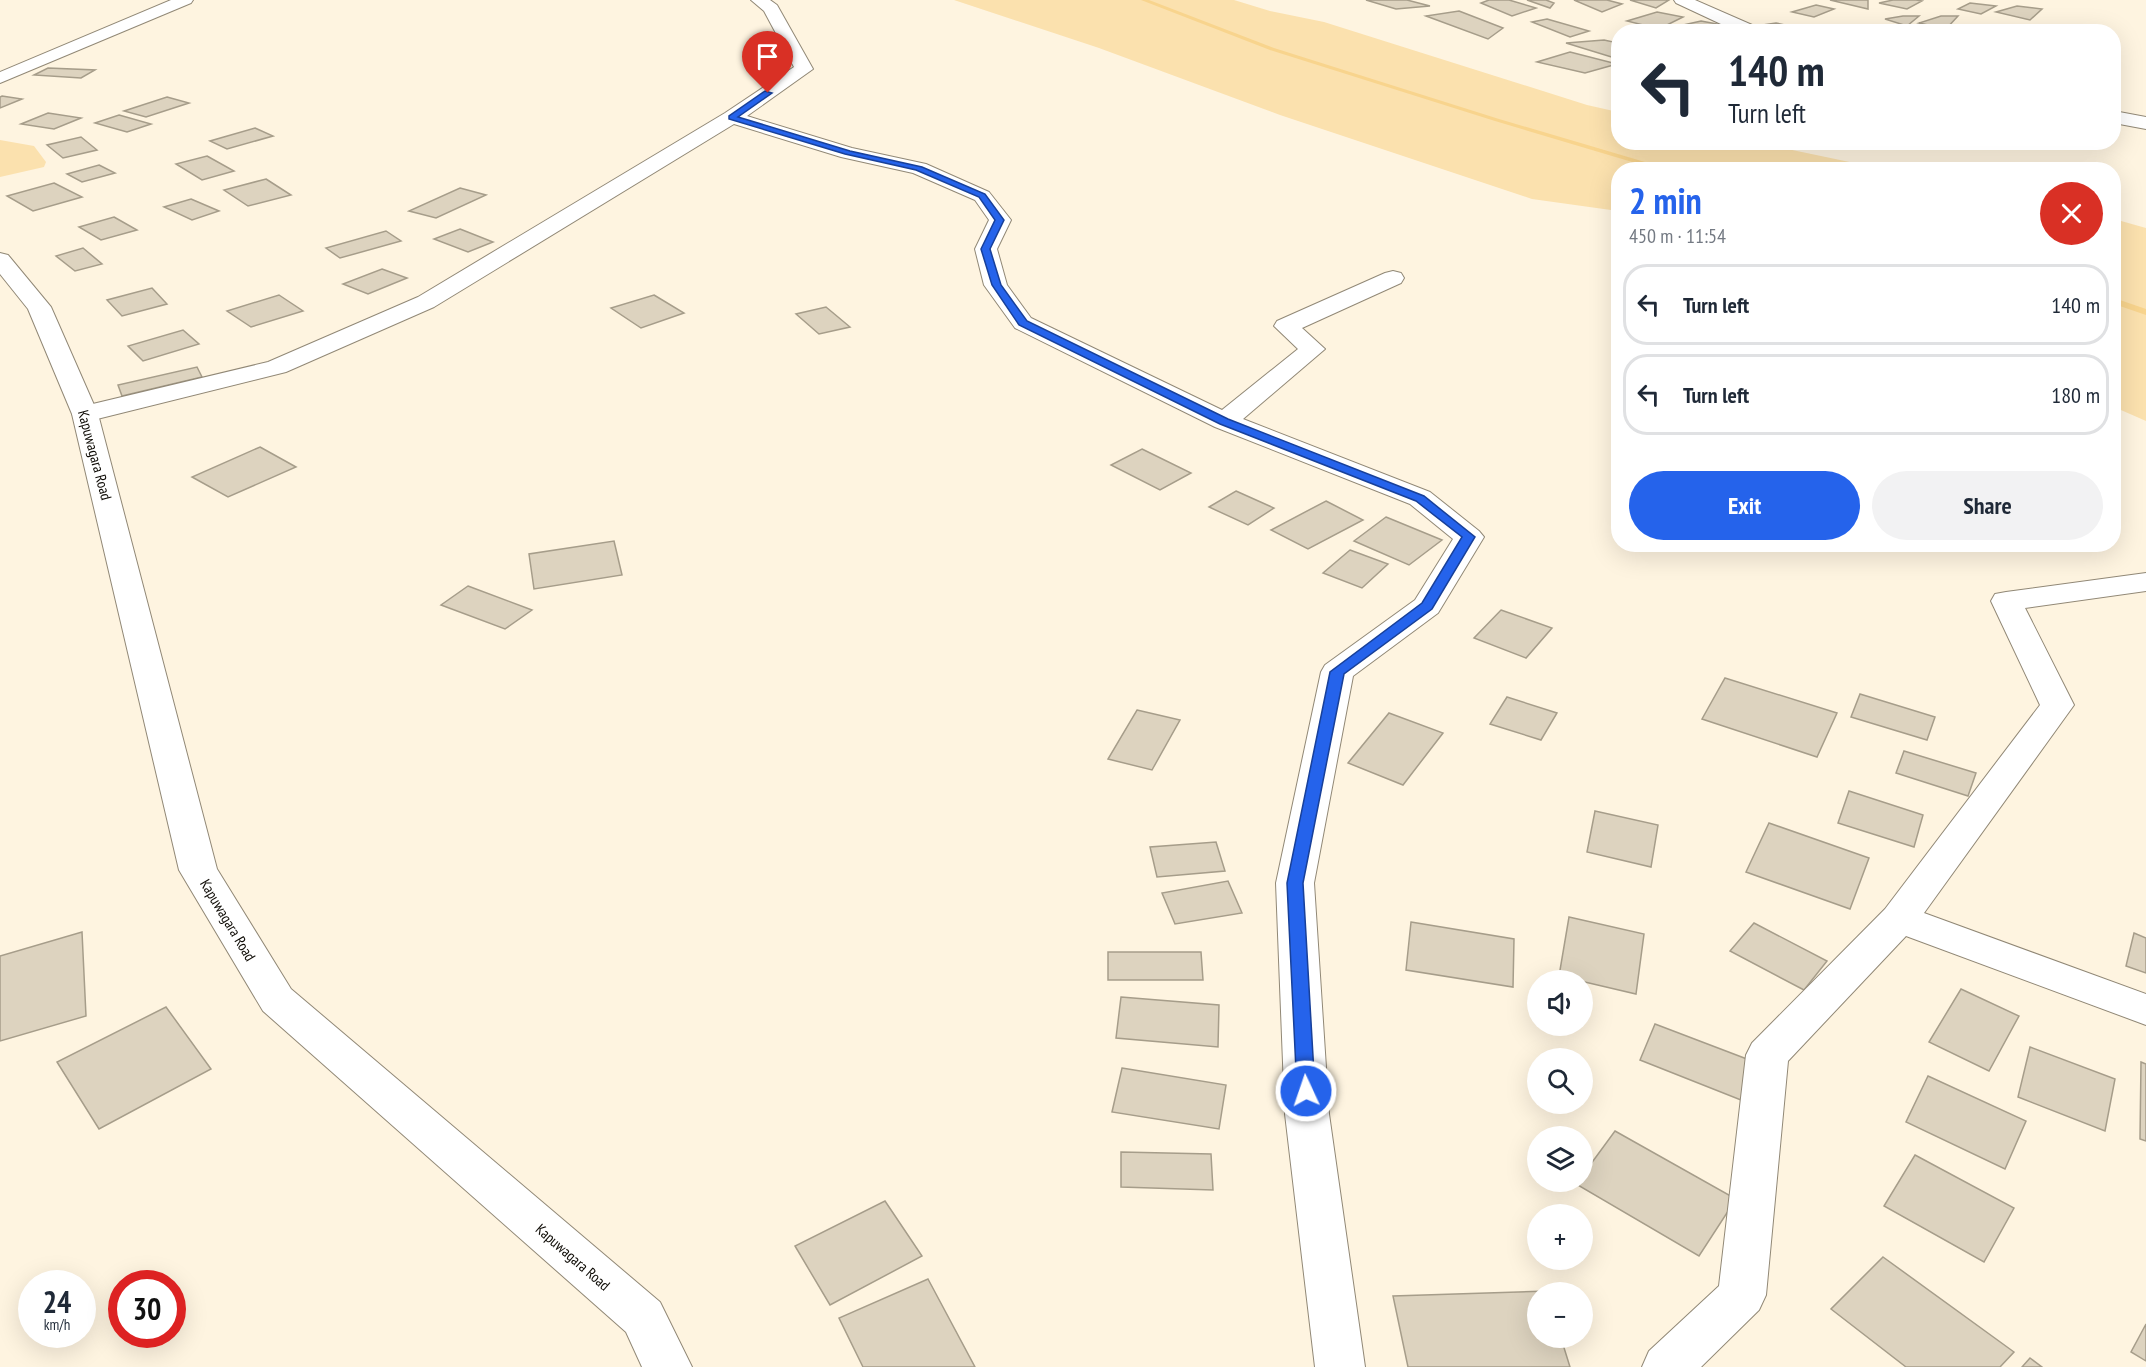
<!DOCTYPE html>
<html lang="en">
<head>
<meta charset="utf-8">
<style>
	:root { --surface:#fff; --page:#f2f2f3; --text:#1f2937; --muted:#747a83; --line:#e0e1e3; --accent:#2563eb }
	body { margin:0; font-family:"PT Sans Narrow",sans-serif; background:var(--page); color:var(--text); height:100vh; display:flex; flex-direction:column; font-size:22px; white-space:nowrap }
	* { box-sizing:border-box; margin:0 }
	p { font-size:20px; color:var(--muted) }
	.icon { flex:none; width:33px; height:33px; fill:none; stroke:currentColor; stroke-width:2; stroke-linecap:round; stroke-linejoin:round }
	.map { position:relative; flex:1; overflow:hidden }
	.side { position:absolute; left:1611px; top:162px; width:510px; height:390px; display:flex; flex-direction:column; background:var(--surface); border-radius:24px; box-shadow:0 6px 24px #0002 }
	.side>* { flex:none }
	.hud { position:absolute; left:1611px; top:24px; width:510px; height:126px; border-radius:24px; box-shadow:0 6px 24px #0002; background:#fff; color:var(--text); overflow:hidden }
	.fabs { position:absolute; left:1527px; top:970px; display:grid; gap:12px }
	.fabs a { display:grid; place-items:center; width:66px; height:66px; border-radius:50%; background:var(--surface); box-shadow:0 6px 24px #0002; font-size:30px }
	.speed { position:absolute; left:18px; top:1270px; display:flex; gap:12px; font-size:30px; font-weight:700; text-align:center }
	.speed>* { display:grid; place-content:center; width:78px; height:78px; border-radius:50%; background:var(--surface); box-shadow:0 6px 24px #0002; line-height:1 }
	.speed small { font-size:15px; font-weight:400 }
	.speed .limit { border:9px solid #d22; background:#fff; color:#111 }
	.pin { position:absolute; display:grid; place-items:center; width:51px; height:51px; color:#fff; margin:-62px -26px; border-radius:50% 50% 50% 0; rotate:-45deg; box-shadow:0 0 6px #0007 }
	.pin .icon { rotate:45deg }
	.me { position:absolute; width:66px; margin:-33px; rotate:357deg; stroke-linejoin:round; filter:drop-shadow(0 0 4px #0008) }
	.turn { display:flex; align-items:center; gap:21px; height:126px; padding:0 18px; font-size:27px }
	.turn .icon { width:78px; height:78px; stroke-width:2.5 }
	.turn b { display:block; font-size:42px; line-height:51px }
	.round { display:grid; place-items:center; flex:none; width:63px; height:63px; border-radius:32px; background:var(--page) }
	.summary { display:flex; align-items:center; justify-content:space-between; height:102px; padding:0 18px }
	h1 { font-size:36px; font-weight:700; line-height:45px; color:var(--accent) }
	.cta { display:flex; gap:12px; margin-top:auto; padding:12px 18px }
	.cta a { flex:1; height:69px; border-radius:36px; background:var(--accent); color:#fff; font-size:24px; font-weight:700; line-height:69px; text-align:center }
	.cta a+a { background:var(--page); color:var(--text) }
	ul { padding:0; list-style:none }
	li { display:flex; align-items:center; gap:18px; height:81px; margin:0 12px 9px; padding:0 6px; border:3px solid var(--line); border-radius:24px }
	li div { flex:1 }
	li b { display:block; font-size:22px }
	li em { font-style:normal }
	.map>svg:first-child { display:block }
	.green { fill:#fbe1ae }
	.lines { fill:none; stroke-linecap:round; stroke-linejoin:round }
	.stream { fill:#f8d48d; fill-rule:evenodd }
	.building { fill:#ddd3bf; stroke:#a69d8a; stroke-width:1.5 }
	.minor-casing { stroke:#918876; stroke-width:2 }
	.tertiary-casing { stroke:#918876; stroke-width:2 }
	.minor { fill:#fff; fill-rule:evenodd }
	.tertiary { fill:#fff; fill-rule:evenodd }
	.route { fill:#2563eb; stroke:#184099; stroke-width:1.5 }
	.labels { text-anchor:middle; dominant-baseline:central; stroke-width:4.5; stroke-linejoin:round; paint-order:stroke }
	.street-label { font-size:15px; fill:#0e0b05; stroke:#fff }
</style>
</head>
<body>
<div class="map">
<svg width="2146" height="1367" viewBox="0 0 2146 1367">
	<rect width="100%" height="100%" fill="#fef4e0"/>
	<g class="green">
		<path d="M954,0H1234L1270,11L1324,22L1587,105L1618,112V142L1759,143L1883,169L1618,170V211L1532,199L1280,115L1099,48Z"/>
		<path d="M0,140L34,146L46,162L44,167L0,177Z"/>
		<path d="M2114,219L2146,228V421L2114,407Z"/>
	</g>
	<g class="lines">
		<g class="stream">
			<path d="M1141,0H1149L1274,48L1499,119L1672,170H1659L1495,121L1270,50Z"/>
			<path d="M2114,298L2146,309V315L2114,304Z"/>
		</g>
	</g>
	<g class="building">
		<path d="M1366,0H1407L1430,6L1396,9Z"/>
		<path d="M1489,0H1509L1536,8L1512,16L1481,3Z"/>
		<path d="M1527,0H1546L1554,3L1550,8Z"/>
		<path d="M1574,0H1607L1622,4L1602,12Z"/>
		<path d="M1630,0H1669L1656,8Z"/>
		<path d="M1830,0H1868V9Z"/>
		<path d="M1893,0H1916L1922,1L1907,9L1879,3Z"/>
		<path d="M1970,3L1996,6L1981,14L1958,9Z"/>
		<path d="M1816,5L1834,9L1814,17L1792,12Z"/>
		<path d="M2017,6L2042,9L2030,20L1996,12Z"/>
		<path d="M1459,11L1503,28L1488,39L1426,16Z"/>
		<path d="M1657,12L1683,17L1659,29L1627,21Z"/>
		<path d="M1903,16H1919L1907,26L1885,19Z"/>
		<path d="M1941,16H1958L1946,29L1919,23Z"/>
		<path d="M1547,19L1589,31L1570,37L1532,22Z"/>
		<path d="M1701,21L1728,26L1716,32H1681L1670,28Z"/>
		<path d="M1776,23L1799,28L1795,32H1769L1755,26Z"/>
		<path d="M1914,27L1935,30L1908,32Z"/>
		<path d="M1604,40L1618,43V59L1566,43Z"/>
		<path d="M1570,52L1617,64L1585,73L1537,62Z"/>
		<path d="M48,68L95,70L81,78L34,75Z"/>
		<path d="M2,96L22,99L0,108V97Z"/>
		<path d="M167,97L189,103L146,117L124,111Z"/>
		<path d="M48,113L81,118L54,129L21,124Z"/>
		<path d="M119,115L151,124L127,132L95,123Z"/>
		<path d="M255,128L273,136L227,149L210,141Z"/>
		<path d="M81,137L97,150L63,158L47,145Z"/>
		<path d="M207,156L234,171L202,180L176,164Z"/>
		<path d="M99,165L115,173L82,182L67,174Z"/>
		<path d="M266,179L291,195L248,206L224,190Z"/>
		<path d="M54,183L82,197L33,211L7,196Z"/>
		<path d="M460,188L486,195L436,218L409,211Z"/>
		<path d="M191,199L219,211L192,220L164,207Z"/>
		<path d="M114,217L137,230L101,240L79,227Z"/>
		<path d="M460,229L493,242L468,252L434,239Z"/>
		<path d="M386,231L401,241L340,258L326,248Z"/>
		<path d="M83,248L102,264L75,271L56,256Z"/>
		<path d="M382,269L407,278L368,294L343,284Z"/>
		<path d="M152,288L167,304L122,316L107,300Z"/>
		<path d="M279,295L303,311L251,327L227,311Z"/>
		<path d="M654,295L684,313L641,328L611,308Z"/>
		<path d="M826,307L850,327L819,334L796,314Z"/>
		<path d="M183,330L199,344L143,361L128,346Z"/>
		<path d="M197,367L202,377L122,396L118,385Z"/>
		<path d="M260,447L296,467L228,497L192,477Z"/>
		<path d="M1142,449L1191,473L1160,490L1111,465Z"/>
		<path d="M1236,491L1274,508L1248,525L1209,507Z"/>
		<path d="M1326,501L1363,520L1308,549L1271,530Z"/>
		<path d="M1386,517L1442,540L1409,565L1354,541Z"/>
		<path d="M614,541L622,575L534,589L529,554Z"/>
		<path d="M1350,550L1388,564L1362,588L1323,573Z"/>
		<path d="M468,586L532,610L505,629L441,605Z"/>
		<path d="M1501,610L1552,628L1526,658L1474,638Z"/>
		<path d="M1725,678L1837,713L1817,757L1702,719Z"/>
		<path d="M1860,694L1935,717L1927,740L1851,717Z"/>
		<path d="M1507,697L1557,713L1541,740L1490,724Z"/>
		<path d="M1137,710L1180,720L1152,770L1108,759Z"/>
		<path d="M1389,713L1443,733L1403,785L1348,763Z"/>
		<path d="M1904,751L1976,773L1968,796L1896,773Z"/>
		<path d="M1849,791L1923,815L1914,847L1838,823Z"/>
		<path d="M1595,811L1658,825L1651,867L1587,852Z"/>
		<path d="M1769,823L1869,858L1850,909L1746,872Z"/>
		<path d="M1216,842L1225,871L1157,877L1150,847Z"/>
		<path d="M1228,881L1242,913L1175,924L1162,893Z"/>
		<path d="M1569,917L1644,934L1636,994L1559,976Z"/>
		<path d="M1411,922L1514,939L1513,987L1406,970Z"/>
		<path d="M1754,923L1827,961L1804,990L1730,951Z"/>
		<path d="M82,932L86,1016L0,1041V956Z"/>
		<path d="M2134,933L2146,938V973L2126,966Z"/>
		<path d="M1108,952H1201L1203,980H1108Z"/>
		<path d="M1961,989L2019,1016L1989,1071L1929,1042Z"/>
		<path d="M1121,997L1219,1005L1218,1047L1116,1038Z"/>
		<path d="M166,1007L211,1069L99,1129L57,1062Z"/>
		<path d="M1655,1024L1760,1064L1746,1102L1640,1060Z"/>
		<path d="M2030,1047L2115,1079L2105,1131L2018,1097Z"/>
		<path d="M2141,1062L2146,1064V1141L2140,1139Z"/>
		<path d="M1122,1068L1226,1085L1219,1129L1112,1112Z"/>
		<path d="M1928,1076L2026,1121L2005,1169L1906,1122Z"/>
		<path d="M1615,1131L1736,1199L1699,1256L1576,1184L1582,1182V1176Z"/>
		<path d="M1121,1152L1211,1154L1213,1190L1121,1187Z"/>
		<path d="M1915,1155L2014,1208L1984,1262L1884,1206Z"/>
		<path d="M885,1201L922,1256L830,1305L795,1246Z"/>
		<path d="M1883,1257L2014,1352L2000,1367H1906L1831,1309Z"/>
		<path d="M928,1279L975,1367H863L839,1318Z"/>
		<path d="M1548,1291V1293H1538V1338H1561L1570,1367H1408L1393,1296Z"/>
		<path d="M2146,1324V1361L2131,1352Z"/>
		<path d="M2030,1358L2042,1367H2022Z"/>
	</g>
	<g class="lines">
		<g class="minor-casing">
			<g id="minor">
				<path d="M171,0H193L191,3L0,83V72Z"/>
				<path d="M751,0H770L777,5L813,69L747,116L852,148L926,164L989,192L1011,220L997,249L1007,285L1031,318L1222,410L1298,349L1274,326L1277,321L1385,273L1393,271L1401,273L1404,278L1401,283L1302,328L1325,349L1243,419L1430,492L1479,531L1484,537L1438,613L1353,676L1314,883L1329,1114L1365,1367H1315L1285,1114L1276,883L1321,672L1325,665L1415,600L1453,539L1410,504L1215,427L1015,328L984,285L975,249L989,220L975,200L913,173L841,157L734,124L434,307L286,372L85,422L76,420L72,414L76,408L268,362L418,297L725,113L794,67L764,11Z"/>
				<path d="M1674,0H1695L1759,28L1761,32H1738L1676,3Z"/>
				<path d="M2114,111L2146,117V129L2114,123Z"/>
				<path d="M2146,573V591L2025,608L2074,705L1924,913L2146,994V1025L1906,936L1788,1061L1766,1295L1759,1310L1701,1367H1642L1649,1351L1719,1286L1746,1055L1752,1043L1885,909L2040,705L1991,601L1995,594L2006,592Z"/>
			</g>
		</g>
		<g class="tertiary-casing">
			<path id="tertiary" d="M0,253L8,255L51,307L98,414L217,869L291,989L660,1302L692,1367H642L626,1332L263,1011L179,870L72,414L28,309L0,274Z"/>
		</g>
		<use href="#minor" class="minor"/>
		<use href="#tertiary" class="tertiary"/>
	</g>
	<path class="route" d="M765,91L772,93L738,117L850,151L922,167L985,194L1004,220L990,249L1001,285L1027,321L1228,419L1424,496L1475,537L1432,609L1344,674L1303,883L1315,1091L1313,1096L1306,1098L1300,1096L1297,1091L1287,883L1330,672L1422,603L1462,537L1416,501L1220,424L1019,325L992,285L981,249L995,220L979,197L916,170L845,154L729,119V116Z"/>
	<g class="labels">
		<g class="street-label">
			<text transform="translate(95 455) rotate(75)">Kapuwagara Road</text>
			<text transform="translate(228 920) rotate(59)">Kapuwagara Road</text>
			<text transform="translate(573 1257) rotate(41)">Kapuwagara Road</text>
		</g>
	</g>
</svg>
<div class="fabs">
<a><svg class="icon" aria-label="sound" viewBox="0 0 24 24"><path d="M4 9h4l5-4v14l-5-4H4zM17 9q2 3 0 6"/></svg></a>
<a><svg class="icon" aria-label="search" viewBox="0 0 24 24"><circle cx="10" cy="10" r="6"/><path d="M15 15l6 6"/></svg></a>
<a><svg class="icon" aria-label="layers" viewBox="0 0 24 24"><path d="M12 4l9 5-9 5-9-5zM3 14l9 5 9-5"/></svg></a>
<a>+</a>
<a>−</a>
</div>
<div class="speed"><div>24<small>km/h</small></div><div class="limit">30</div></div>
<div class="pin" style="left:768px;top:93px;background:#d93025"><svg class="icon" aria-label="arrive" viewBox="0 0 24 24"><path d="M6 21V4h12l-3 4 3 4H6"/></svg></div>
<svg class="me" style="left:1306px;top:1091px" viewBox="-20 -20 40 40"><circle r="17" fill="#2563eb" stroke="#fff" stroke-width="3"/><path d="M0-11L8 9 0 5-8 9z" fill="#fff"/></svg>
<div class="hud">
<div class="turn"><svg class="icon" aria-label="left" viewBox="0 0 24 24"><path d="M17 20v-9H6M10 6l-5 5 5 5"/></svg><div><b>140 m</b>Turn left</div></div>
</div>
<section class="side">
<div class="summary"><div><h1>2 min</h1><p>450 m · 11:54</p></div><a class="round" style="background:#d93025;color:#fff"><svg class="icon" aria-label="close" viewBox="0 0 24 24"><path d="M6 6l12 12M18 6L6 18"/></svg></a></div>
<ul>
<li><svg class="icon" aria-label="left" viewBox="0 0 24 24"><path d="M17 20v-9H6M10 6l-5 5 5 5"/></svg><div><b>Turn left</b></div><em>140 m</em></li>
<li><svg class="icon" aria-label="left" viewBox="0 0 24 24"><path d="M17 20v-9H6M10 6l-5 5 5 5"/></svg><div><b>Turn left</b></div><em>180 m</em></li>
</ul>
<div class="cta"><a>Exit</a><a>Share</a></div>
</section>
</div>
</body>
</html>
